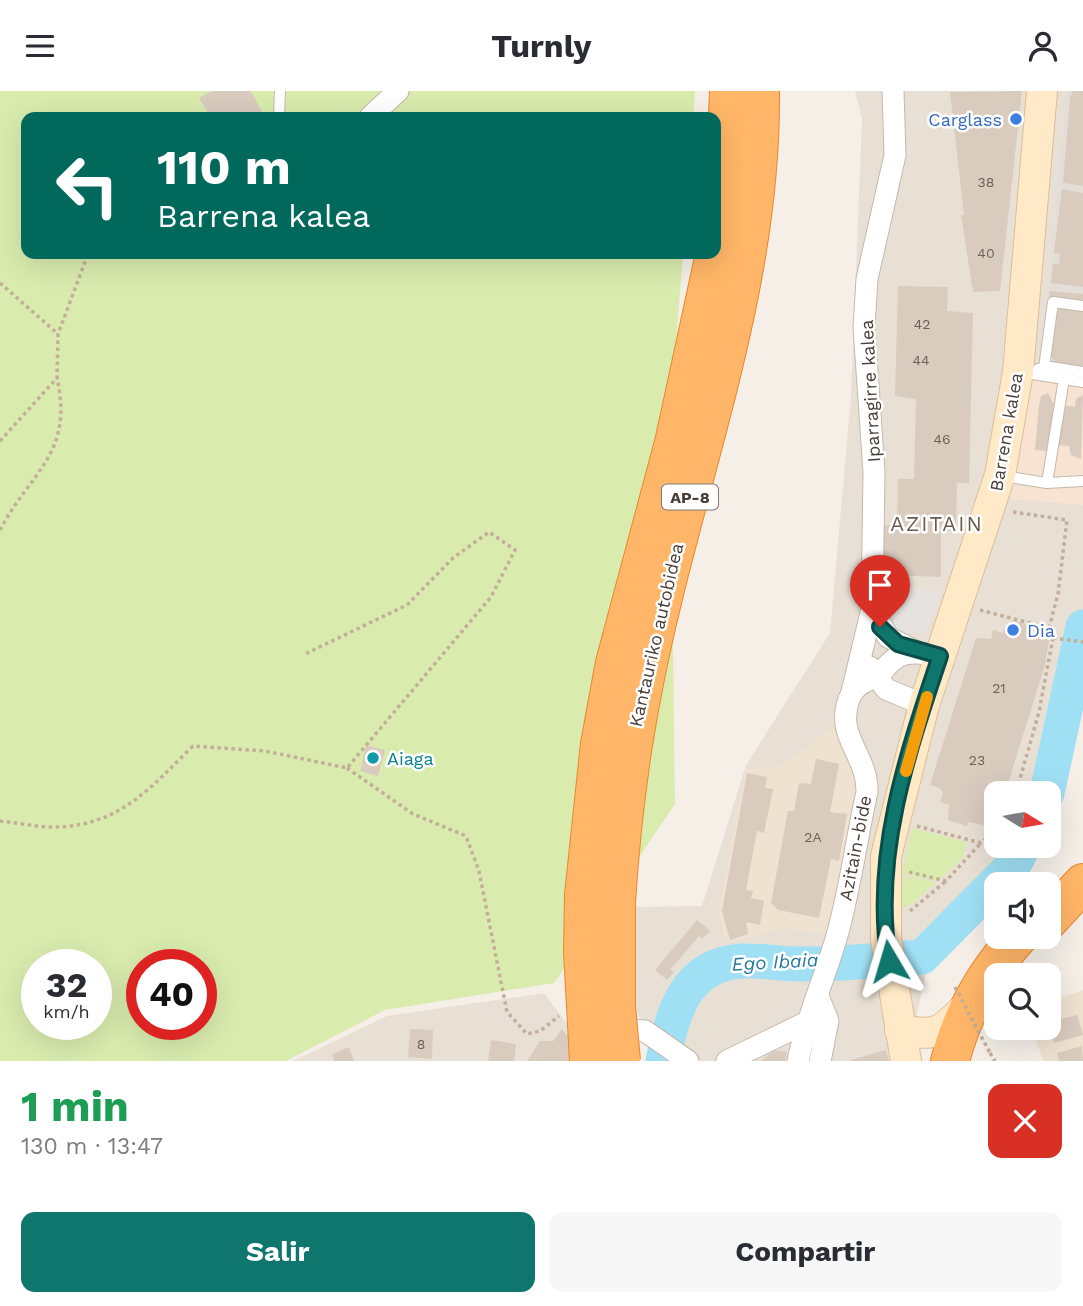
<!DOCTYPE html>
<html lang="es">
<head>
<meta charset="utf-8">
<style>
	:root { --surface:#fff; --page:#f7f7f7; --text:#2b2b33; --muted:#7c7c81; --accent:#0f766e }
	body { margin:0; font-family:"Work Sans",sans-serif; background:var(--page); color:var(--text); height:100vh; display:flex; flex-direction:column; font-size:26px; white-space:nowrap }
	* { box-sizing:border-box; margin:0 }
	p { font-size:23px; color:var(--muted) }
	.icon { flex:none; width:38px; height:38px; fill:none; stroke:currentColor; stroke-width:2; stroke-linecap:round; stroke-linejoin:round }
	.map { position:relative; height:970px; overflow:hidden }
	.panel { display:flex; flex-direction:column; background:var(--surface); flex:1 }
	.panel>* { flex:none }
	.guide { position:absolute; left:21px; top:21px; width:700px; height:147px; border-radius:14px; box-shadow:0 7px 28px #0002; background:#00695c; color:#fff; overflow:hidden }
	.needle { width:46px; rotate:101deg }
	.fabs { position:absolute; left:984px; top:690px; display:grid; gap:14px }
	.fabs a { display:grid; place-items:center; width:77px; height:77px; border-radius:14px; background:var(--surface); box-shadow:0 7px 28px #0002; font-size:35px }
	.speed { position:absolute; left:21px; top:858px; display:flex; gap:14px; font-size:35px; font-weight:700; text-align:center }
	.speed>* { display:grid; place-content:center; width:91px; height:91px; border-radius:50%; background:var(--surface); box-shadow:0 7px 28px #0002; line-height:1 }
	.speed small { font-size:18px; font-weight:400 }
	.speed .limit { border:10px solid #d22; background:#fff; color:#111 }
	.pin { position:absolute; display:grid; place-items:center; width:60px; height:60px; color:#fff; margin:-72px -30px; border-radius:50% 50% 50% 0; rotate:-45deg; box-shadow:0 0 7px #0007 }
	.pin .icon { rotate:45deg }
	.me { position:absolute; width:77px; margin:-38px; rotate:353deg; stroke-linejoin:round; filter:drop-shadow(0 0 5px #0008) }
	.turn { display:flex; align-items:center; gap:24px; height:147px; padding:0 21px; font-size:32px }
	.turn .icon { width:91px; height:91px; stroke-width:2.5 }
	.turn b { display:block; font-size:49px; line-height:60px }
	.round { display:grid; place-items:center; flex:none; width:74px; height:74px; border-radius:14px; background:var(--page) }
	.overview { display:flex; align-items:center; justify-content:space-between; height:119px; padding:0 21px }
	h1 { font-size:42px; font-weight:700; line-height:52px; color:#1e9e55 }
	.primary-button { display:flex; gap:14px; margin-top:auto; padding:14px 21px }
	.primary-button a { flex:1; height:80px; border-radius:14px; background:var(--accent); color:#fff; font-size:28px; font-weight:700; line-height:80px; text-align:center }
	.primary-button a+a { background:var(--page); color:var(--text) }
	header { display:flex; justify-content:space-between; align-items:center; height:91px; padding:0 21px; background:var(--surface); font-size:32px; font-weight:700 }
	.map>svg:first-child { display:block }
	.residential { fill:#e9e0d5 }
	.commercial { fill:#f8e2d2 }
	.industrial { fill:#e4ded9 }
	.education { fill:#efe2d1 }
	.green { fill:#d9ecae; fill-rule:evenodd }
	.parking { fill:#e6e2e0 }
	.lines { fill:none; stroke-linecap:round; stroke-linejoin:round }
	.river { stroke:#a0e0f5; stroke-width:35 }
	.building { fill:#dacbbf }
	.lane-casing { stroke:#c4b8ac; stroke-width:12 }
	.street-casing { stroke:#c4b8ac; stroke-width:23 }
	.secondary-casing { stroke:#dbbe96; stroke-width:32 }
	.highway-casing { stroke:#e8872e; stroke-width:40 }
	.path { stroke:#c4ae9a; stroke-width:3.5; stroke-dasharray:3.5 3.5; stroke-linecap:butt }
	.lane { stroke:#fff; stroke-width:10 }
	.street { stroke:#fff; stroke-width:21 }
	.secondary { stroke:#ffe9c7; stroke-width:30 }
	.highway { stroke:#ffb668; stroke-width:38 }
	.highway-bridge-casing { stroke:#e8872e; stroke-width:40; stroke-linecap:butt }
	.path-bridge { stroke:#c4ae9a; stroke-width:3.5; stroke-dasharray:3.5 3.5; stroke-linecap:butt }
	.highway-bridge { stroke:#ffb668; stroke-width:38 }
	.route-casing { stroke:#0a4d48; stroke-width:18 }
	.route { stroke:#0f766e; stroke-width:12 }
	.slow { stroke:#f59e0b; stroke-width:12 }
	.shop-dot { fill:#3f7fe0; stroke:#fff; stroke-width:2.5 }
	.culture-dot { fill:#0f9aa8; stroke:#fff; stroke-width:2.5 }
	.labels { text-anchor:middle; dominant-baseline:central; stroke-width:5; stroke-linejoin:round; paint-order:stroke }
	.number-label { font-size:14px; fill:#6d6158 }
	.shield { fill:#fff; stroke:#807872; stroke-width:2 }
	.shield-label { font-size:16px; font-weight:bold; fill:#493e36 }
	.shop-label { font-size:18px; fill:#366cbe; stroke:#fff; text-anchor:end }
	.street-label { font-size:18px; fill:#493e36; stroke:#fff }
	.culture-label { font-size:18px; fill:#0d838f; stroke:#fff; text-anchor:start }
	.water-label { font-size:19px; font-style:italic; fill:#237a9b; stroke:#fff }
	.quarter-label { font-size:21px; letter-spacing:2px; fill:#6c5a4c; stroke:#fff }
</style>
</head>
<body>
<header><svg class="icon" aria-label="menu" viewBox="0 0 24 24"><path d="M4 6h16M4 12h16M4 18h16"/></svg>Turnly<svg class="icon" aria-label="person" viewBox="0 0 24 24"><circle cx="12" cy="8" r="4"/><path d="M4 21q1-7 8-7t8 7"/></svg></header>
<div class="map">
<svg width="1083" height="970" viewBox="0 0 1083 970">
	<rect width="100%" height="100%" fill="#f5efe8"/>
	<g class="residential">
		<path d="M855,0H1083V573L1037,702H996V754H1018L1016,760L936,834L907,970H653L635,913L633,816L702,815L746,674L830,542L851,305L862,28Z"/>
		<path d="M544,902L584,955V970H293L387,925Z"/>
	</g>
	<path class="commercial" d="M1031,272L1083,277V414L1009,408Z"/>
	<path class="industrial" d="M1066,0H1083V277L1041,272Z"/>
	<g class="education">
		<path d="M836,634L853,670L858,707L828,844L783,837L729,852L724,845L719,820L746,679L780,675Z"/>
		<path d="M1083,899V970H1043L1032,936H1048V911Z"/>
	</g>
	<g class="green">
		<path d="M0,0H695L693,26H26V163H683L670,328L675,713L554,892L385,919L286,970H0ZM37,873H96V933H37ZM142,873H201V933H142Z"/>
		<path d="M912,737L967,751L962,768L938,790L902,783Z"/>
		<path d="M903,785L937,791L912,813L901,817Z"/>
	</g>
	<path class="parking" d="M893,498L939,500L937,519L924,541L904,543L895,537L890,513Z"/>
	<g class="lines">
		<g class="river">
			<path d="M1047,702L1083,536"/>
			<path d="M663,970C672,924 684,874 741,870C760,869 780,873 800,873C840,874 882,868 922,866L1015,772L1024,754"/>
		</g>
	</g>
	<g class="building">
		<path d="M212,0H251L265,26H210L199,7Z"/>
		<path d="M1022,0L1000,200L973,201L961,124H964L950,1Z"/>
		<path d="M1073,0H1083V95L1063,92L1070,7Z"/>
		<path d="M1062,98L1083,102V196L1051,192L1053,173H1059L1060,163L1054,162Z"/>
		<path d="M898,195L948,196L947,220L973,222L969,392H957L956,440H941V486L862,483L863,433L897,434L898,388H914L916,308L895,305Z"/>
		<path d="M1050,200L1083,203V275L1055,271L1044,254Z"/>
		<path d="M1048,302L1053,312L1075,316L1076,308L1083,304L1081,368L1071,364L1069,355L1050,354L1046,360L1035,359L1039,314L1041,305Z"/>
		<path d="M1011,529L1030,534L1028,539L1049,549L1045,574L1005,702H996V728L993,727L990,735L968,731L967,735L948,729L949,714L940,711L943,701L940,697L930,694L976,547L991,548L993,539L1003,542L1004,537L1008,538Z"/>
		<path d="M366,654L385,659L378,685L360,680Z"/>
		<path d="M816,668L839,673L830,721L847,723L839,770L831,768L819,827L778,819L771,812L788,720H794L799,692L811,693Z"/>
		<path d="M747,682L767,686L765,697L773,698L764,742L757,740L746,799L753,800L751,807L764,810L760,834L746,831L748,843L730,849L722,820Z"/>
		<path d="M697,829L710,840L702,848L699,845L670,879L674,881L667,889L655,879Z"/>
		<path d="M1077,924L1083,944L1054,952L1049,931Z"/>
		<path d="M410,938L433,939L432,968L408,966Z"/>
		<path d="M562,938L580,959L572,970H527L540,950H553Z"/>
		<path d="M491,949L516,953L514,970H488Z"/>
		<path d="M1082,955L1083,970H1059L1057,962Z"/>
		<path d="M349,956L354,970H334L332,963Z"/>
		<path d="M774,959L787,961L785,970H761Z"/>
		<path d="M886,959L889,970H851V969Z"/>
	</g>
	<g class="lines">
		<g class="lane-casing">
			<g id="lane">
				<path d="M279,26L280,0"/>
				<path d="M1044,277L1053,211L1083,215"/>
				<path d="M1038,278L1051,276L1083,281"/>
				<path d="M1064,288L1083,291"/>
				<path d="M1003,385L1047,392L1064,288L1020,281"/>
				<path d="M1047,392L1083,390"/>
			</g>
		</g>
		<g class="street-casing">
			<g id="street">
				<path d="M370,26L398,0"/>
				<path d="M872,518L888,546L915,560"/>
				<path d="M870,576L886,598L924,614"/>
				<path d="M879,586C895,559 911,559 940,565"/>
				<path d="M852,601L872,518L874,381L864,237L867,188L895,64L893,0"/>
				<path d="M818,905L828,930L820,970"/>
				<path d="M614,953L630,939L645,940L688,970"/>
				<path d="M727,970L805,932"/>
				<path d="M798,970C806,928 824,889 836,848C850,800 856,750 867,701C868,664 835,646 849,608C855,594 865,589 879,586"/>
			</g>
		</g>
		<g class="secondary-casing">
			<g id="secondary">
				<path d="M900,939C939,946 941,941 968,914"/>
				<path d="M906,970L886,848V765L924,614L1000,384L1018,281L1042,0"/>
			</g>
		</g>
		<g class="highway-casing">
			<g id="highway">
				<path d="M716,156L725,99L729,0"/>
				<path d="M584,804L600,653L615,572L674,352L715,163"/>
				<path d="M616,811C623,701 638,605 665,498C706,333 762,172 760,0"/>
				<path d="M1048,830L1083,792"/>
				<path d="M950,970C962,922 986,881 1019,845"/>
			</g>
		</g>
		<g class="path">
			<path d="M0,192L58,243"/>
			<path d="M0,350L57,287L58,243L88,163"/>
			<path d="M1013,421L1067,429L1058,503L1049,537L1053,547L1039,621L1016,702"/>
			<path d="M0,439C31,380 74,363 57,287"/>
			<path d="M980,519L1049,537"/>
			<path d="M1053,547L1083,551"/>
			<path d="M347,677L413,723L466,745L479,780L507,921L527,943L540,940L559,925"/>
			<path d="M0,730C19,732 40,737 59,736C122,733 152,695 193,655L265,660L347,677L491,506L515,459L489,441L453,467L407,514L303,564"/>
			<path d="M917,735L981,752L996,738"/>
			<path d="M909,781L946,790L981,752"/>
			<path d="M910,820L946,790"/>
			<path d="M990,962L995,970"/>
		</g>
		<use href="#lane" class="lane"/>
		<use href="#street" class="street"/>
		<use href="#secondary" class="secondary"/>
		<use href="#highway" class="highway"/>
		<g class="highway-bridge-casing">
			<g id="highway-bridge">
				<path d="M584,804L583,861L589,970"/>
				<path d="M616,811V915L621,970"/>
			</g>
		</g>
		<path class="path-bridge" d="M955,896L990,962"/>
		<use href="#highway-bridge" class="highway-bridge"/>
	</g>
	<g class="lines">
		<g class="route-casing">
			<path id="route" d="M880,536L898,553L940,565C907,663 872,766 889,870"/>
		</g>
		<use href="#route" class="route"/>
		<path class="slow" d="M906,680L927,606"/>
	</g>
	<g class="shop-dot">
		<circle cx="1016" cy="28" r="7"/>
		<circle cx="1013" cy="539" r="7"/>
	</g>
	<circle class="culture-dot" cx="373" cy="667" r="7"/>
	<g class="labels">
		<g class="number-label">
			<text x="986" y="91">38</text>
			<text x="986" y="162">40</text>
			<text x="922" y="233">42</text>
			<text x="921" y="269">44</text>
			<text x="942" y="348">46</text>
			<text x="999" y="597">21</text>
			<text x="977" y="669">23</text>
			<text x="813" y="746">2A</text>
			<text x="421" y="953">8</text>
		</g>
		<rect class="shield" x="662" y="393.5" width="56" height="25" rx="5"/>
		<g class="shield-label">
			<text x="690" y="406">AP-8</text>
		</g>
		<g class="shop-label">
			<text x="1002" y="28">Carglass</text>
			<text x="1027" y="539" text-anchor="start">Dia</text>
		</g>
		<g class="street-label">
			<text transform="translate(870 300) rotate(-93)">Iparragirre kalea</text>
			<text transform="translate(1006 341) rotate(-80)">Barrena kalea</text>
			<text transform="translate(656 544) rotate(-77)">Kantauriko autobidea</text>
			<text transform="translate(855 757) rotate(-79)">Azitain-bide</text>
		</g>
		<g class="culture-label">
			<text x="387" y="667">Aiaga</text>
		</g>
		<g class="water-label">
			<text transform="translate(775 871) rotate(-3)">Ego Ibaia</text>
		</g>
		<g class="quarter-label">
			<text x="937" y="432">AZITAIN</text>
		</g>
	</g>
</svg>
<div class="fabs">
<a><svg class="needle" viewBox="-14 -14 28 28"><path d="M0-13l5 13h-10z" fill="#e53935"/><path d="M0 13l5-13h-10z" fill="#7c7c81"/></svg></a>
<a><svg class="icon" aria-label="sound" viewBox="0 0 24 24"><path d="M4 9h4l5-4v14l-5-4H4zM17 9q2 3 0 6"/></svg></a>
<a><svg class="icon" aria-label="search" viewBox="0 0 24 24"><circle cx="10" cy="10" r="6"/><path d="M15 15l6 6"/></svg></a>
</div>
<div class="speed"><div>32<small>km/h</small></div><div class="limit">40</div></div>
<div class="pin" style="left:880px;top:536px;background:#d93025"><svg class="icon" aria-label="arrive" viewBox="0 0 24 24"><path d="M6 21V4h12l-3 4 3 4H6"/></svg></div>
<svg class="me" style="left:889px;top:870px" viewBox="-20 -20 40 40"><path d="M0-17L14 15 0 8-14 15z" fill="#0f766e" stroke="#fff" stroke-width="4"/></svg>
<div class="guide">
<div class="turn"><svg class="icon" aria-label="left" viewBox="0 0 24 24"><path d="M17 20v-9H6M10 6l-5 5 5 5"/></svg><div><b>110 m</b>Barrena kalea</div></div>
</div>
</div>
<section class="panel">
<div class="overview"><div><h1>1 min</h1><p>130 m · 13:47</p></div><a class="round" style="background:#d93025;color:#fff"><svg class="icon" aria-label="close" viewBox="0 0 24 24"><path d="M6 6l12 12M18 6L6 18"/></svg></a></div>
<div class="primary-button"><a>Salir</a><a>Compartir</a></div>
</section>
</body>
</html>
